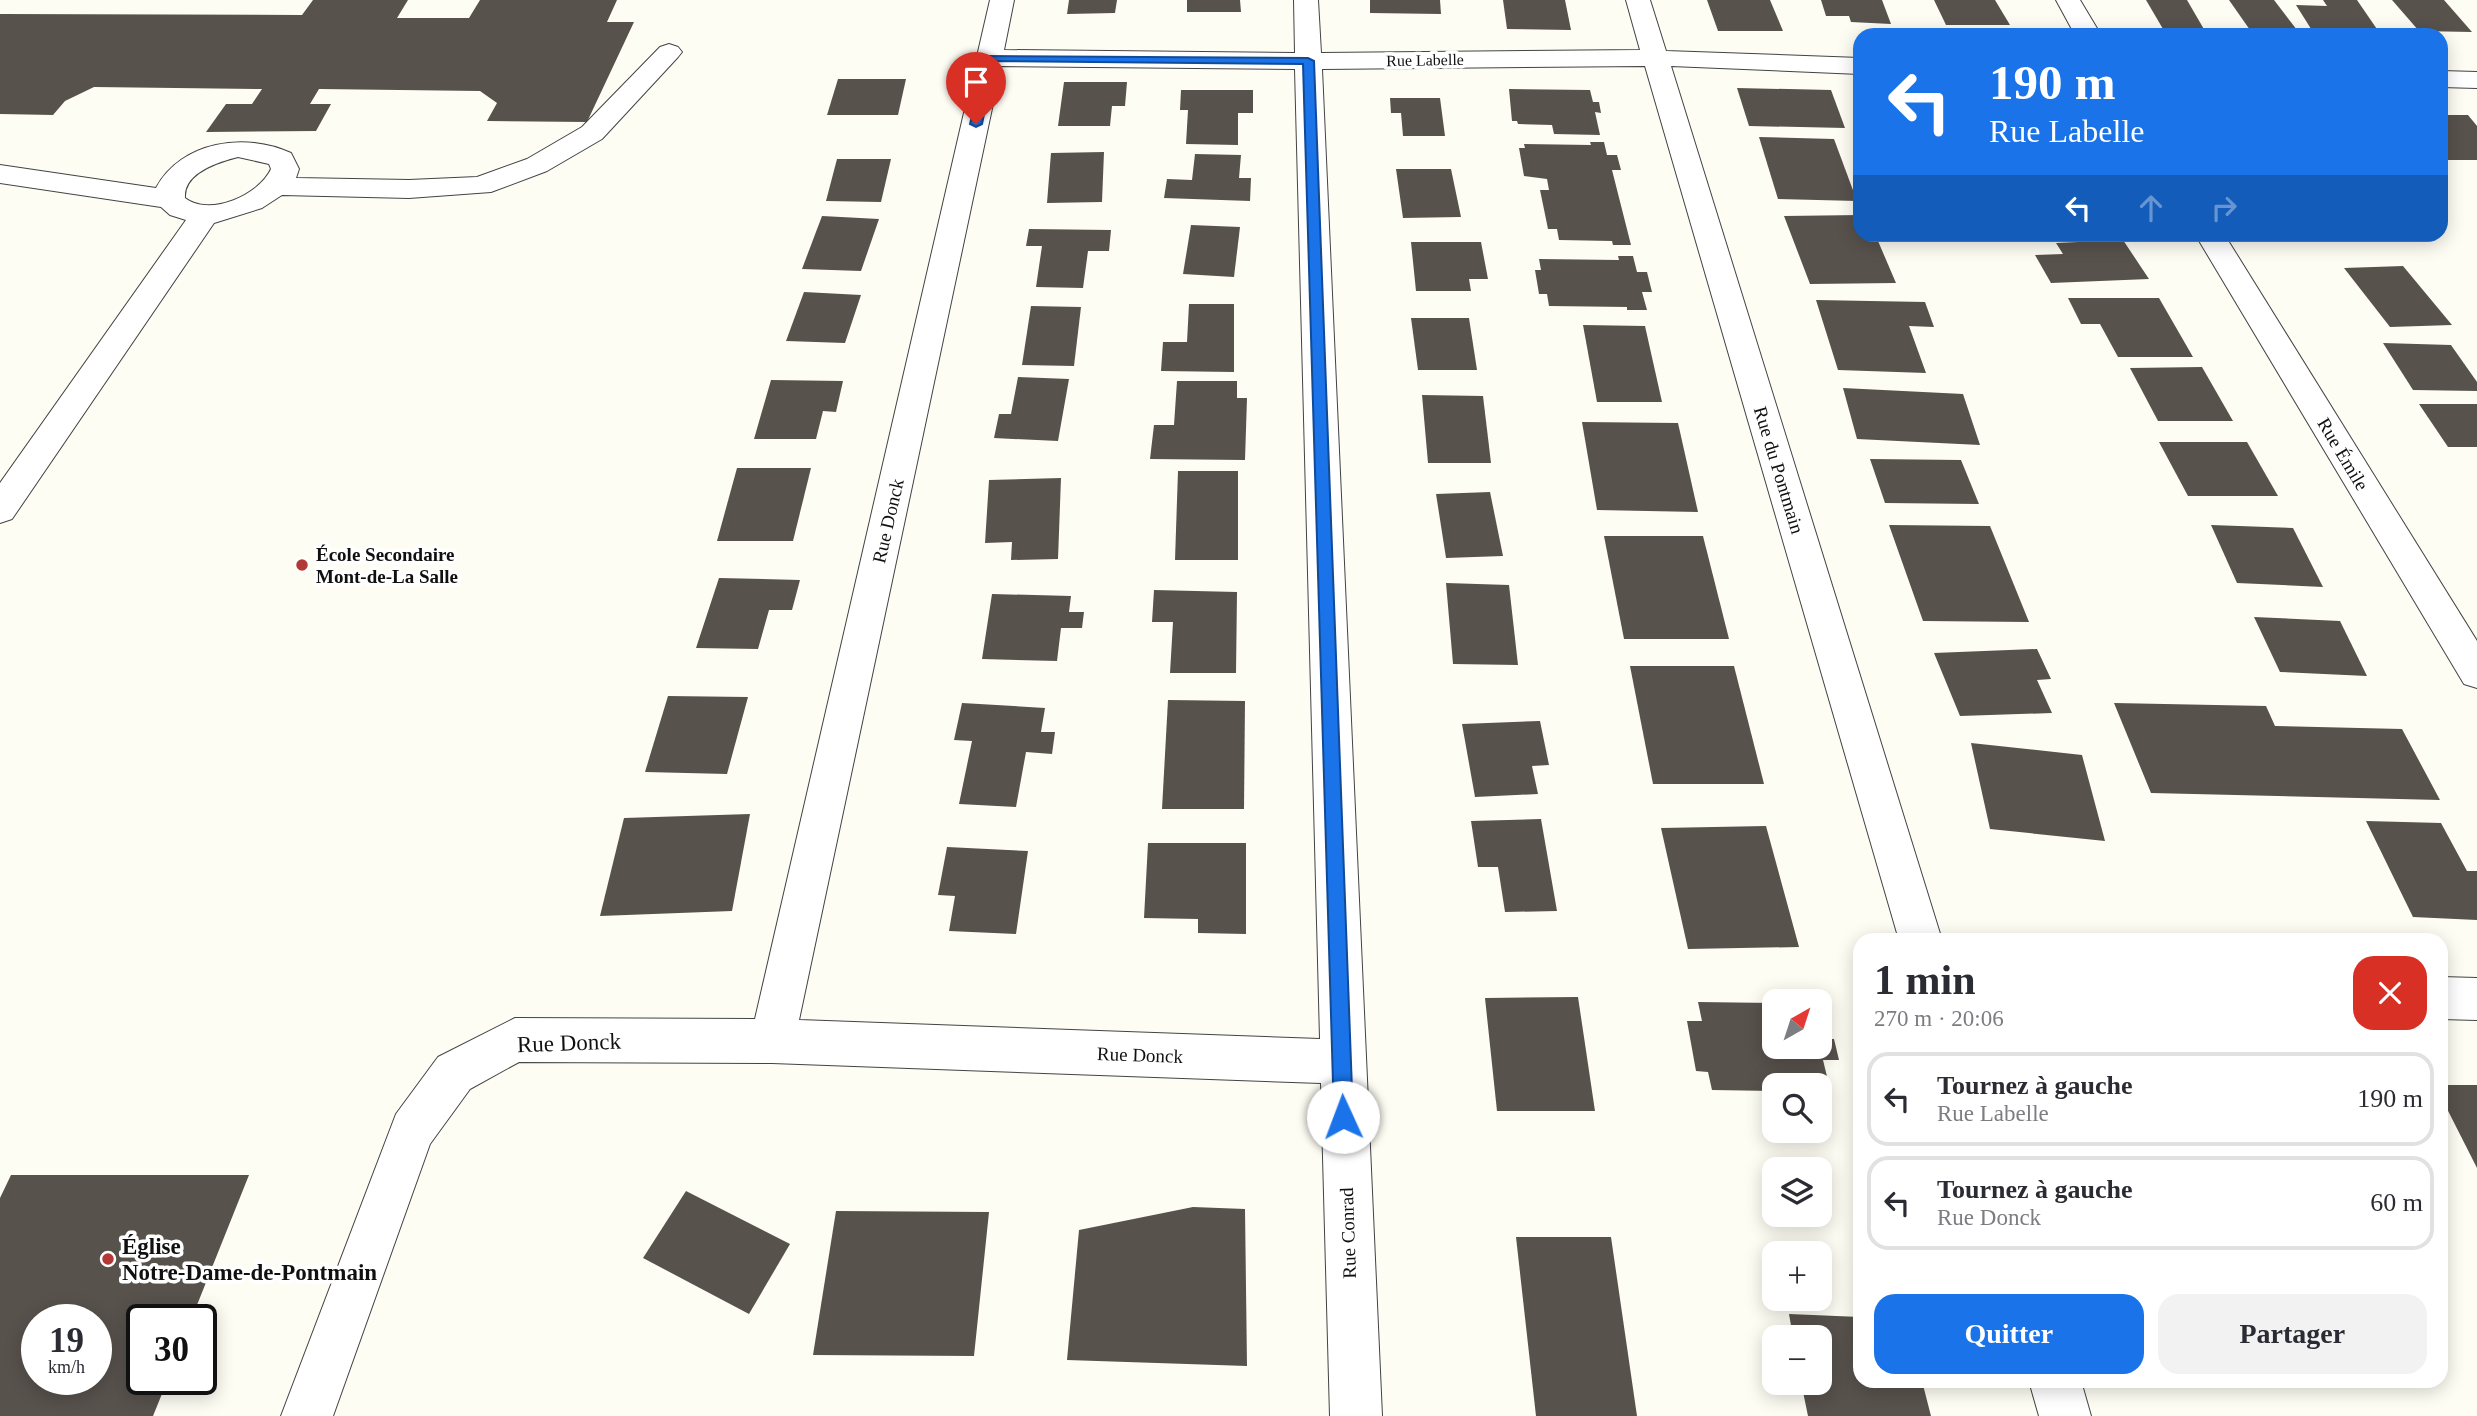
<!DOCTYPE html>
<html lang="fr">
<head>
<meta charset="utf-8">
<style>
	:root { --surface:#fff; --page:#f2f2f3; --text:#2b2b33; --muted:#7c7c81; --line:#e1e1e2; --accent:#1a73e8 }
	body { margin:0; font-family:"Times New Roman",serif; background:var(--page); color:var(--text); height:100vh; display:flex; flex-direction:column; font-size:26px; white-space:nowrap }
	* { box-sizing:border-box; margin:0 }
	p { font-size:23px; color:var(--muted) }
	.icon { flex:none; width:38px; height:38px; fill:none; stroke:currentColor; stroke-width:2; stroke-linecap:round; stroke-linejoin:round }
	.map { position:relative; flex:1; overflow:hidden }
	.side { position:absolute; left:1853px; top:933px; width:595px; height:455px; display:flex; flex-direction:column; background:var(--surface); border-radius:21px; box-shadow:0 4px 18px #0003 }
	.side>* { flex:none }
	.top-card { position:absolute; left:1853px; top:28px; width:595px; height:214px; border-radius:21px; box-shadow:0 4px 18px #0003; background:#1a73e8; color:#fff; overflow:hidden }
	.needle { width:46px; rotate:39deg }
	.controls { position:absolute; left:1762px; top:989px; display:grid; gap:14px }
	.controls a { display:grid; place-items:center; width:70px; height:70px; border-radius:14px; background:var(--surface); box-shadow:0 4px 18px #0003; font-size:35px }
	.speed { position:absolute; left:21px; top:1304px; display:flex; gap:14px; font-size:35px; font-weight:700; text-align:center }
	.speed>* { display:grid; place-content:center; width:91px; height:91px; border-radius:50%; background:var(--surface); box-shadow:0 4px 18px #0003; line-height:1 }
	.speed small { font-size:18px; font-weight:400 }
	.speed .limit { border:4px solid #111; border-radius:10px; background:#fff; color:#111 }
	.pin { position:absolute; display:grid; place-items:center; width:60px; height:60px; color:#fff; margin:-72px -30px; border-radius:50% 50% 50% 0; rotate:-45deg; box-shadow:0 0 7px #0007 }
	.pin .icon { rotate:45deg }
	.me { position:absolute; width:77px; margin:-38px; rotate:358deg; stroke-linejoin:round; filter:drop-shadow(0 0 5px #0008) }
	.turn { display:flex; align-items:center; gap:24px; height:147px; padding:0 21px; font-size:32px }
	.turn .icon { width:91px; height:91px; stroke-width:2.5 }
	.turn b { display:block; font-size:49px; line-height:60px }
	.lanes { display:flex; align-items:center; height:66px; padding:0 21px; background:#0003; justify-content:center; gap:35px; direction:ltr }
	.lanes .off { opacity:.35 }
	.round { display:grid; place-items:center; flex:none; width:74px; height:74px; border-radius:21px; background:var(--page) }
	.head { display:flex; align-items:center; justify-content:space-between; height:119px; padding:0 21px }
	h1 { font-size:42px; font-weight:700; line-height:52px }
	.button { display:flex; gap:14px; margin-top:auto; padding:14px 21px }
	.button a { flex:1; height:80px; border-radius:21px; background:var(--accent); color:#fff; font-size:28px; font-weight:700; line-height:80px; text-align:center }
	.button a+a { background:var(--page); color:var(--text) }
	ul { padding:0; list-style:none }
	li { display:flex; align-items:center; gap:21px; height:94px; margin:0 14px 10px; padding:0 7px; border:4px solid var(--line); border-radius:21px }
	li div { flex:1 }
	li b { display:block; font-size:26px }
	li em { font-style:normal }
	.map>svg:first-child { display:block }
	.building { fill:#58524d; fill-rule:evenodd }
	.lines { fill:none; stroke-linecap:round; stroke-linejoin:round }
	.minor-casing { stroke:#434343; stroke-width:2 }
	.minor { fill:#fff; fill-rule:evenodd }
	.route { fill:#1a73e8; stroke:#114b97; stroke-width:2 }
	.poi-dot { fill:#b23936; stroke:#fff; stroke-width:2.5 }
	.labels { text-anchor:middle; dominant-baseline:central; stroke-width:7; stroke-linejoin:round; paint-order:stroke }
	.far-street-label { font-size:16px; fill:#101010; stroke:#fff }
	.street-label { font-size:19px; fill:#101010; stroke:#fff }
	.poi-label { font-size:19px; font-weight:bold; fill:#101010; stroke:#fff; text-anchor:start }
	.near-street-label { font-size:23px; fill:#101010; stroke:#fff }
	.near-poi-label { font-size:23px; font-weight:bold; fill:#101010; stroke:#fff; text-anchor:start }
</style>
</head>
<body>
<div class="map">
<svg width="2477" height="1416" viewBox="0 0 2477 1416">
	<rect width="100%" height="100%" fill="#fefdf4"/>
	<g class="building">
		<path d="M313,0H408L397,18H469L480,0H617L607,22H634L587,122L487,121L497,103L480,91L319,89L310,104H331L316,131L206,132L226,104H252L262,89L94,87L65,101L53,115L0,114V14L302,15Z"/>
		<path d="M1069,0H1117L1115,13L1067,14Z"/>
		<path d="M1187,0H1240L1241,12H1187Z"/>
		<path d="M1370,0H1440L1441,14L1370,13Z"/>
		<path d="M1503,0H1565L1571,30L1507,29Z"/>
		<path d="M1707,0H1770L1783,31H1718Z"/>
		<path d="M1821,0H1882L1891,24L1851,22L1849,16H1826Z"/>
		<path d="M1934,0H1995L2010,25H1946Z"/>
		<path d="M2146,0H2187L2205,31L2163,29Z"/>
		<path d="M2229,0H2274L2297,30H2250Z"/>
		<path d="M2323,0H2357L2381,35L2313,32L2296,5L2327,6Z"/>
		<path d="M2392,0H2444L2472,32L2419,31Z"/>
		<path d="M838,79H906L898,115H827Z"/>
		<path d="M1064,82H1127L1125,106H1112L1110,126H1058Z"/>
		<path d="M1737,88L1831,90L1845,128L1749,126Z"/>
		<path d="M1509,89L1590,90L1593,102H1599L1601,113L1595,112L1600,135L1554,134L1552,125L1518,124L1517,121H1512Z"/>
		<path d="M1181,90H1253V113H1238V145L1186,144L1188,110H1180Z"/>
		<path d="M1390,98H1440L1445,136H1403L1401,113H1391Z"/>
		<path d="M2441,115H2468L2477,126V160H2441Z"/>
		<path d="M1759,137L1834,139L1857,201L1778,199Z"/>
		<path d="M1590,142H1604L1607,155H1617L1621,170H1612L1631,245H1613L1612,241L1559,240L1557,229H1548L1540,190H1549L1547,179L1524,176L1519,148H1525L1524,144L1591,145Z"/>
		<path d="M1104,152L1102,202L1047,203L1051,153Z"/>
		<path d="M1195,154L1241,155L1239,178H1251L1250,201L1164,198L1167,179L1192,180Z"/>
		<path d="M837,159H891L881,202L826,201Z"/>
		<path d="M1396,169H1451L1461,217L1403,218Z"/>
		<path d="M1860,215V234H1875L1896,283L1810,284L1784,216Z"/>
		<path d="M822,216L879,219L861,271L802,269Z"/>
		<path d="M1191,225L1240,227L1234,277L1183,274Z"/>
		<path d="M1029,229L1111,230L1109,251H1088L1083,288L1036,287L1042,246H1026Z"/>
		<path d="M2316,234H2358L2363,242L2321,241Z"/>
		<path d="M2123,240L2149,279L2051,283L2035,255L2063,254L2056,243Z"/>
		<path d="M1411,242H1481L1488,279H1469L1471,291H1416Z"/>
		<path d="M1618,256H1633L1637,272H1647L1652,292H1642L1647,310H1627V307L1549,306L1547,294H1539L1535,270H1541L1539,259L1619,260Z"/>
		<path d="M2403,266L2452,325L2390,327L2344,268Z"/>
		<path d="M804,292L861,295L845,343L786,341Z"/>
		<path d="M2068,298H2159L2193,357H2118L2100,324H2081Z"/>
		<path d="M1816,300L1925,302L1934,327L1909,326L1926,373L1838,370Z"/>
		<path d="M1189,304H1234V372L1161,371L1163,342H1187Z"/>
		<path d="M1031,306L1081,307L1074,366L1022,365Z"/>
		<path d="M1411,318H1469L1477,370H1418Z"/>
		<path d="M1583,325L1645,326L1662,402H1597Z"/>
		<path d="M2383,343L2451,345L2477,382V391L2413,390Z"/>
		<path d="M2202,367L2233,421H2158L2130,368Z"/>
		<path d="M1018,377L1069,379L1058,441L994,438L999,414H1011Z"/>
		<path d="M771,380L843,381L836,412L823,411L816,439H754Z"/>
		<path d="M1177,381H1237V398H1247L1245,460L1150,459L1154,425H1174Z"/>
		<path d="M1843,388L1963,394L1980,445L1857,439Z"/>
		<path d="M1422,395L1483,396L1491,463H1428Z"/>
		<path d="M2419,404H2477V447H2448Z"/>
		<path d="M1582,422L1678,423L1698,512L1597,510Z"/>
		<path d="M2159,442H2247L2278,496H2188Z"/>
		<path d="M1870,459L1961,460L1979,504L1885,503Z"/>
		<path d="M737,468H811L793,541H717Z"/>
		<path d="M1178,471H1238V560H1175Z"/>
		<path d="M1061,478L1058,559L1011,560L1012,542L985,543L989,480Z"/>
		<path d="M1490,492L1503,556L1446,558L1436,494Z"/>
		<path d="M1889,525L1990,526L2029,622L1923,621Z"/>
		<path d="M2211,525L2293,528L2323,587L2237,583Z"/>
		<path d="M1604,536H1703L1729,639H1624Z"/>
		<path d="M719,578L800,580L792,610H769L758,649L696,648Z"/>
		<path d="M1446,583L1509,585L1518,665L1453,664Z"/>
		<path d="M1154,590L1237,592L1236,673H1170L1173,622H1152Z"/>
		<path d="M992,594L1071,596L1069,612H1084L1082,628H1061L1057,661L982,659Z"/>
		<path d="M2254,617L2340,621L2367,676L2280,672Z"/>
		<path d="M2037,649L2051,679L2037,680L2052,713L1960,716L1934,653Z"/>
		<path d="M1630,666H1734L1764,784H1653Z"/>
		<path d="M668,696L748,697L727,774L645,772Z"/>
		<path d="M1168,700L1245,701L1244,809H1162Z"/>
		<path d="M962,703L1045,708L1041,732H1055L1052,754L1026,752L1016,807L959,804L972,741L954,740Z"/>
		<path d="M2114,703L2266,706L2275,726L2402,729L2440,800L2151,793Z"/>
		<path d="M1540,721L1549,765L1532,766L1538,794L1475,797L1462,724Z"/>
		<path d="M1971,743L2082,755L2105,841L1990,829Z"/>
		<path d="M750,814L732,911L600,916L624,818Z"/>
		<path d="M1541,819L1557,911L1505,912L1498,867H1478L1471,821Z"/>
		<path d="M2366,821L2441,823L2467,871H2477V920L2413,917Z"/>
		<path d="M1766,826L1799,947L1688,949L1661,828Z"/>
		<path d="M1148,843H1246V934L1198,933V919L1144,918Z"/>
		<path d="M947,847L1028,851L1016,934L949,931L955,896L938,895Z"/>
		<path d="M1578,997L1595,1111H1497L1485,998Z"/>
		<path d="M1698,1002L1774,1003V1046H1820V1039H1834L1839,1060H1823L1831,1093L1820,1092V1085H1774V1091L1712,1090L1708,1072L1696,1071L1687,1021H1702Z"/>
		<path d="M2441,1085H2477V1168L2441,1097Z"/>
		<path d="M11,1175H249L191,1320H142V1379H168L153,1416H0V1198ZM37,1320H96V1379H37Z"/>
		<path d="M686,1191L790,1244L749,1314L643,1258Z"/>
		<path d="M1193,1207L1245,1209L1247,1366L1067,1360L1079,1230Z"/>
		<path d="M836,1211L989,1212L974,1356L813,1355Z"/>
		<path d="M1516,1237H1611L1637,1416H1536Z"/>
		<path d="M1789,1314L1860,1317V1381H1922L1931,1416H1808L1801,1382H1820V1337H1793Z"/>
	</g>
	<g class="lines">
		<g class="minor-casing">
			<g id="minor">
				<path d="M990,0H1014L1004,50L1295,53L1294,0H1318L1321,53L1640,50L1626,0H1650L1666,51L1860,58V74L1671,66L1942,940H1899L1645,66L1322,69L1382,1416H1330L1321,1083L772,1063L519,1062L470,1089L430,1144L333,1416H281L396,1114L438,1057L515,1018L755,1019ZM1001,66L1295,69L1320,1039L799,1020Z"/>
				<path d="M2056,0H2080L2101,35H2075Z"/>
				<path d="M669,44L678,47L682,52L678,57L602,139L547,171L491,192L409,198L282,195L262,208L214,223L12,519L0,523V483L186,220L170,215L161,207L0,183V165L156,188C181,141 246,132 291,153L299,169L296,178L409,180L477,177L527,159L582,127L660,47ZM238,157L269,164L271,169C259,195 210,217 185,198C183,173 218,162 238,157Z"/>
				<path d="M2441,71L2477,72V88L2441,87Z"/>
				<path d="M2195,234H2224L2477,641V688L2464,684Z"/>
				<path d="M2441,977L2477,978V1020L2441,1019Z"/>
				<path d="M2029,1381H2081L2091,1416H2039Z"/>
			</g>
		</g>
		<use href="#minor" class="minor"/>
	</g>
	<path class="route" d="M987,56L1308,58L1314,61L1353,1117L1350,1124L1343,1126L1337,1124L1334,1117L1303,64L995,61L982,124L976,127L970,124Z"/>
	<g class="poi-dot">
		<circle cx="302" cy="565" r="7"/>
		<circle cx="108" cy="1259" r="7"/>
	</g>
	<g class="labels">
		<g class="far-street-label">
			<text transform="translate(1425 60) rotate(-1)">Rue Labelle</text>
		</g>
		<g class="street-label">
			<text transform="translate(2343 454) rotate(59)">Rue Émile</text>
			<text transform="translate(1779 470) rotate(73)">Rue du Pontmain</text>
			<text transform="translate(888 521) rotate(-77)">Rue Donck</text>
			<text transform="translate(1140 1055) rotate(2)">Rue Donck</text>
			<text transform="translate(1348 1233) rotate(-92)">Rue Conrad</text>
		</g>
		<g class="poi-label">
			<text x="316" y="554">École Secondaire<tspan x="316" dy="22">Mont-de-La Salle</tspan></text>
		</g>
		<g class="near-street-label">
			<text transform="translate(569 1043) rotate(-2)">Rue Donck</text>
		</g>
		<g class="near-poi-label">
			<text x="122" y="1246">Église<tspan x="122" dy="26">Notre-Dame-de-Pontmain</tspan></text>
		</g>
	</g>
</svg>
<div class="controls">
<a><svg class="needle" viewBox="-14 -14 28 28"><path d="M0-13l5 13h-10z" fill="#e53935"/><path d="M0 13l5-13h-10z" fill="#7c7c81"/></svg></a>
<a><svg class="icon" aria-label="search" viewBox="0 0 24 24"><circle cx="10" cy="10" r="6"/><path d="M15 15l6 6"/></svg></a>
<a><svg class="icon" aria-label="layers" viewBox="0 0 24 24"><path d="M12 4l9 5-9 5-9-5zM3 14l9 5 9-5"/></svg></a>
<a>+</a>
<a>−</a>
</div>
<div class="speed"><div>19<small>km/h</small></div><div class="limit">30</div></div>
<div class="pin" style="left:976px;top:124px;background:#d93025"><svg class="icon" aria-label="arrive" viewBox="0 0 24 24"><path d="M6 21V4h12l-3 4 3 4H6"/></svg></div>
<svg class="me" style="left:1343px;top:1117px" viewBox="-20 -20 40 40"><circle r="19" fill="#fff"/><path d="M0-13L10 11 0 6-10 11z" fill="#1a73e8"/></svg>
<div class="top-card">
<div class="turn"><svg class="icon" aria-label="left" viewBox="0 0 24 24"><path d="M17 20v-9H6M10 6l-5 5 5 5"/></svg><div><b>190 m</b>Rue Labelle</div></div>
<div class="lanes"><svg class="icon" aria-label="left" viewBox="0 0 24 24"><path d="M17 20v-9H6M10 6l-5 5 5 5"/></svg><svg class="icon off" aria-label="ahead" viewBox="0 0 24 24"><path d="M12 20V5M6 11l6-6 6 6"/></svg><svg class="icon off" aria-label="right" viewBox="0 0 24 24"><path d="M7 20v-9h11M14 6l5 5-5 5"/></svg></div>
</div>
<section class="side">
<div class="head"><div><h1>1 min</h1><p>270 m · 20:06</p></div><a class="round" style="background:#d93025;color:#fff"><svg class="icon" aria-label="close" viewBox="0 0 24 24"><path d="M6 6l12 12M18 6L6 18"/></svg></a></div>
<ul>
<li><svg class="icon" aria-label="left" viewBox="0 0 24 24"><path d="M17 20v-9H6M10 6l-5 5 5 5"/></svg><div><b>Tournez à gauche</b><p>Rue Labelle</p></div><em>190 m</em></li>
<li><svg class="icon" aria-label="left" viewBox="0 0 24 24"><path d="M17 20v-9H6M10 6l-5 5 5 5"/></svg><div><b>Tournez à gauche</b><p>Rue Donck</p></div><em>60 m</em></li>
</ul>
<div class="button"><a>Quitter</a><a>Partager</a></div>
</section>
</div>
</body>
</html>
